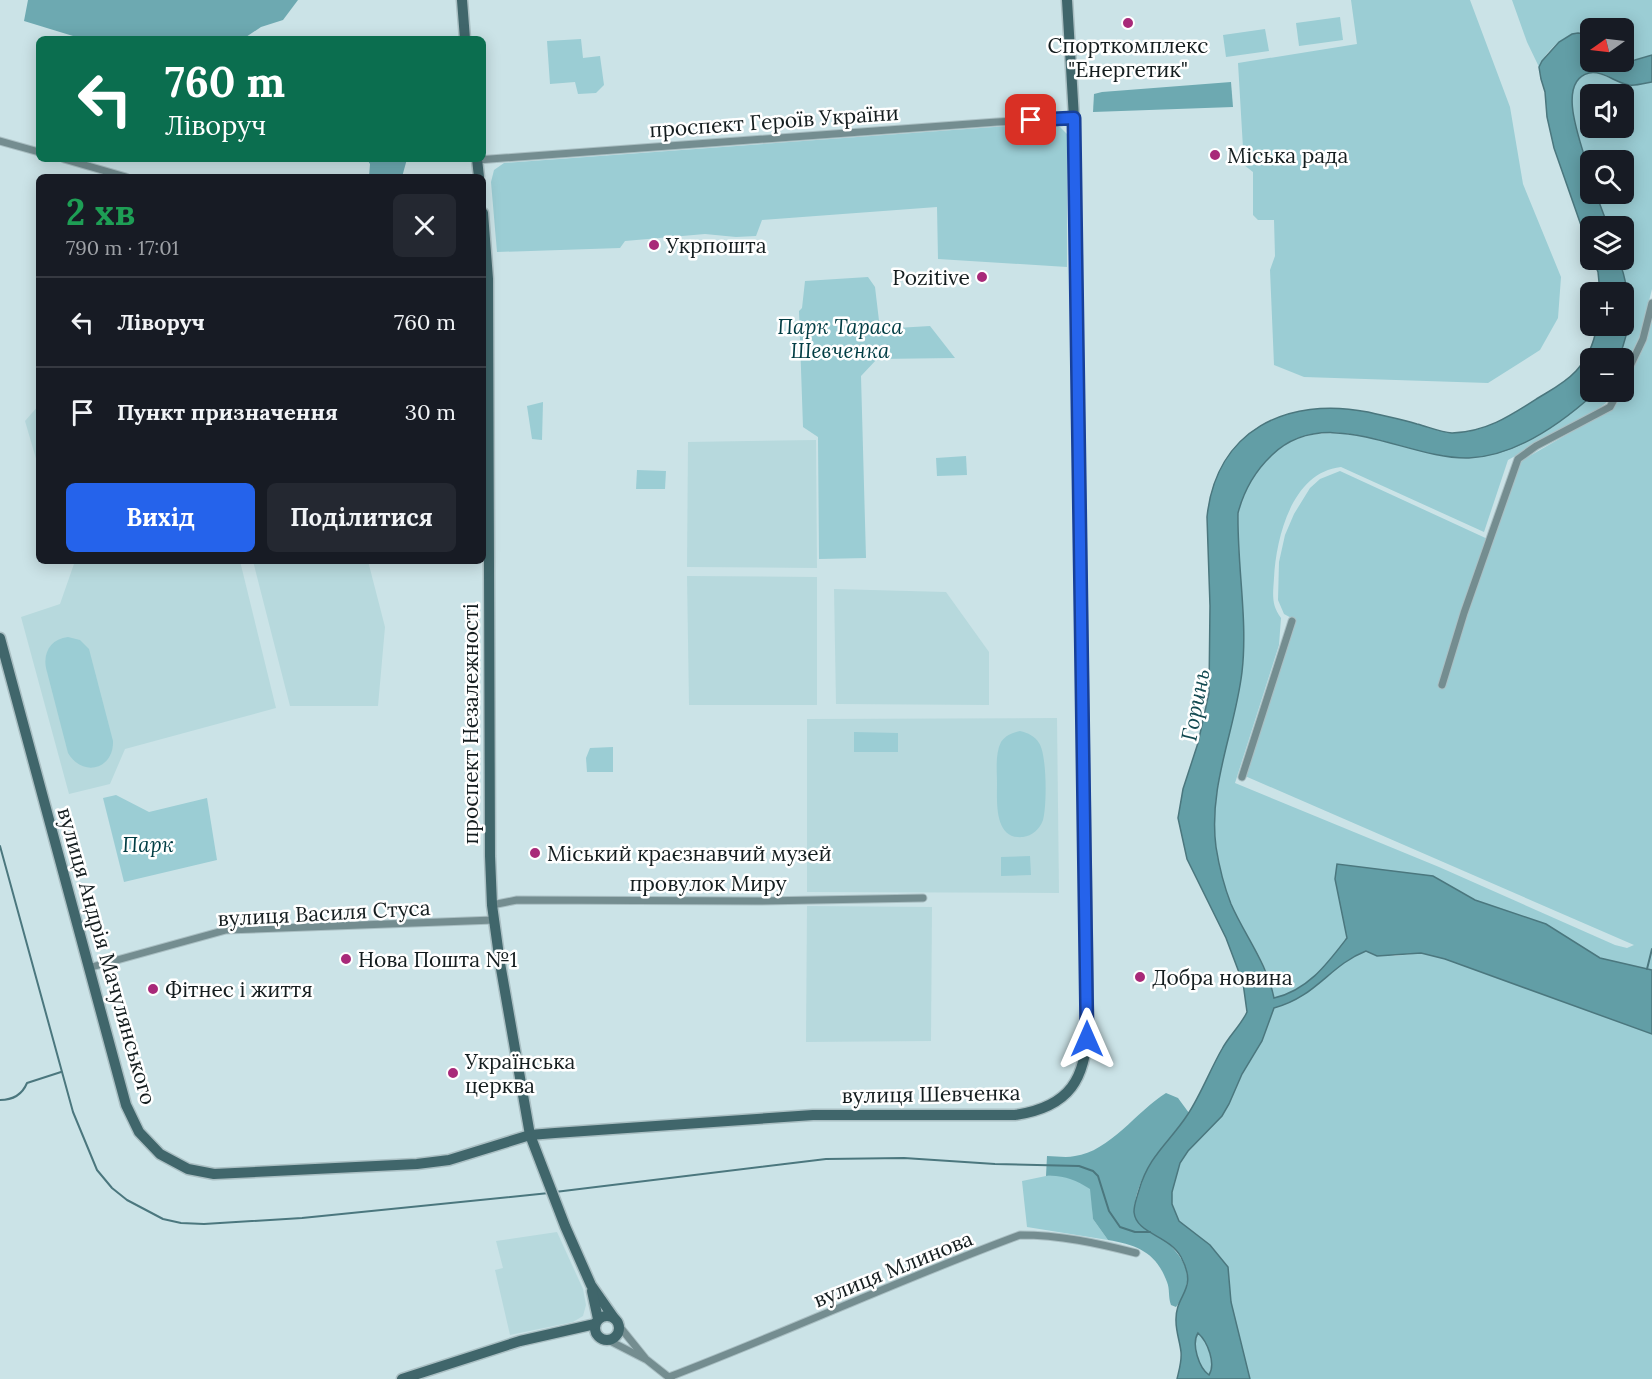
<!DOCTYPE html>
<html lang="uk">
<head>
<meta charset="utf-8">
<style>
	:root { --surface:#171b24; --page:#242831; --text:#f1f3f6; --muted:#9ea1a6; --line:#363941; --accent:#2563eb }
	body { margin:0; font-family:Lora,serif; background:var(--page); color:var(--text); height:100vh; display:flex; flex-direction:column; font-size:22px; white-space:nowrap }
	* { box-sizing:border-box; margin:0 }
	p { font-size:20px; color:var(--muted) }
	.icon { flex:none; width:33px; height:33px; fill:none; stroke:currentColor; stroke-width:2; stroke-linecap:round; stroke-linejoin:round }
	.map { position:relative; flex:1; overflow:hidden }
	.drawer { position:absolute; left:36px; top:174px; width:450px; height:390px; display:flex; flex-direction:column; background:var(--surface); border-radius:9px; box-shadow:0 3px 15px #0003 }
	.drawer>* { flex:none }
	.top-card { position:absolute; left:36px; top:36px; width:450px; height:126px; border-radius:9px; box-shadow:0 3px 15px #0003; background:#0b6e4f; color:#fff; overflow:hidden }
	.needle { width:39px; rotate:256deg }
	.fabs { position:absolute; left:1580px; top:18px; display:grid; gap:12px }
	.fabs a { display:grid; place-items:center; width:54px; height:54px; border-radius:9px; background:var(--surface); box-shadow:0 3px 15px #0003; font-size:30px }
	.pin { position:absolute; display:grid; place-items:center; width:51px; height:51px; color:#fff; margin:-26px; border-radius:12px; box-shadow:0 3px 9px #0006 }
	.me { position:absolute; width:66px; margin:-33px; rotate:0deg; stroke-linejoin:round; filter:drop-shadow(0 0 4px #0008) }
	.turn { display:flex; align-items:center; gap:21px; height:126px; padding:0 30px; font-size:27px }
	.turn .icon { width:78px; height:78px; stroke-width:2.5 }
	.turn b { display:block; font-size:42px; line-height:51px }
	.round { display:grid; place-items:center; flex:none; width:63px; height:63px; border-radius:9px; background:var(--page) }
	.headline { display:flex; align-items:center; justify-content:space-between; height:102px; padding:0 30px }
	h1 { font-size:36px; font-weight:700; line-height:45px; color:#1e9e55 }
	.button { display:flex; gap:12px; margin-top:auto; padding:12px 30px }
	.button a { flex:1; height:69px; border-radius:9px; background:var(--accent); color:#fff; font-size:24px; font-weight:700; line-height:69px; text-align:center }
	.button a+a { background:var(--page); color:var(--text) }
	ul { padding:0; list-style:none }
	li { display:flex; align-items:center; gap:18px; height:90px; padding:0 30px; border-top:2px solid var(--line) }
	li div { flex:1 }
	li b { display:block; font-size:22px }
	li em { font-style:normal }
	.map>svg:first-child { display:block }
	.built { fill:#b7d9dd }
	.green { fill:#9bcdd4; fill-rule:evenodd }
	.forest { fill:#6da9b1 }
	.water { fill:#629ea6; stroke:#4b777e; stroke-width:1.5; fill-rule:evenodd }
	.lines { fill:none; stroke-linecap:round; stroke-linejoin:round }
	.stream { stroke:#4b777e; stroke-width:2 }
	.street-casing { stroke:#aabfc3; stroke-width:9 }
	.secondary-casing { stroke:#aabfc3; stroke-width:13 }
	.street { stroke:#748d90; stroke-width:7 }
	.secondary { stroke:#40666b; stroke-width:10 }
	.route-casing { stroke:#184099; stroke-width:15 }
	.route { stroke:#2563eb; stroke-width:10 }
	.poi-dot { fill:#a82979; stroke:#fff; stroke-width:2 }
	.labels { text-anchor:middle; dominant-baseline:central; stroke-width:5; stroke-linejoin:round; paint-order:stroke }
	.poi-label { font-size:21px; fill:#141d1f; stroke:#fff; text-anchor:start }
	.street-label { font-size:21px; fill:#141d1f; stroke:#fff }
	.park-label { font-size:21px; font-style:italic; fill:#013d44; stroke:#fff }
	.water-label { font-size:22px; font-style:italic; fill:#134a51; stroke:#fff }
</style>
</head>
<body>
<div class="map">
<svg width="1652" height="1379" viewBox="0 0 1652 1379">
	<rect width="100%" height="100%" fill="#cbe3e7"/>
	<g class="built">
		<path d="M39,405V469L25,421Z"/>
		<path d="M816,440L817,568L687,567L688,442Z"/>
		<path d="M75,561H240L276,708L125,749L110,784L69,794L21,617L60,604Z"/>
		<path d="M253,561H325L326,563L368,561L385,627L378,706H290Z"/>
		<path d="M687,576L817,577V705H689Z"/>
		<path d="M834,589L946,592L989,652V705L836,704Z"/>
		<path d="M1057,718L1059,893L807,892V719Z"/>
		<path d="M807,906L932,907L931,1041L806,1042Z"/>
		<path d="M557,1232L583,1289L586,1305L583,1316L573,1322L510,1335L495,1270L503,1268L496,1241Z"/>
	</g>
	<g class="green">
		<path d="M1351,0H1470L1510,107L1523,184L1561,277L1558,318L1540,350L1488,383L1304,377L1274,365L1270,270L1275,256L1274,220H1258L1253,215V172L1244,165L1238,63L1357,44Z"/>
		<path d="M1512,0H1652V55L1635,60H1623V28H1590V35C1569,28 1547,49 1539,67L1527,42Z"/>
		<path d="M1340,17L1343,40L1299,46L1296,23Z"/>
		<path d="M1265,29L1269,51L1226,57L1223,35Z"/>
		<path d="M581,39L583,58L600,56L604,85L596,93L578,94L575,82L550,84L547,41Z"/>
		<path d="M1589,73H1598L1627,85L1652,82V289L1641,333L1623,372V358H1618C1634,326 1631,293 1619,260H1623V226H1608L1596,194H1623V160H1590V176C1583,156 1564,102 1574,84C1578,78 1583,76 1589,73ZM1590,94H1623V128H1590Z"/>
		<path d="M1050,123L1060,127L1067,134V267L938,259L937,207L762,220L756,236L736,237L705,234L625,241L620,248L497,252L491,182L494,170L504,163Z"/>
		<path d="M868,277L875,287L880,329L930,326L955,358L877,359L861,376L866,558L819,559L818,437L803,427L799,311L802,308L805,281Z"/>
		<path d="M1652,313V970L1600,958L1546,924L1475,900L1433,876L1343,910L1347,938C1325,966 1310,987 1274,999C1269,963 1245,936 1231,904C1224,886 1219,866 1216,847C1208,786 1235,731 1242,672C1248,621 1237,565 1238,513C1244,490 1254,472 1272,455C1309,419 1366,436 1411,447C1431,452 1453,460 1473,458C1521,453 1561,422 1596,392H1612L1606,403L1591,414L1508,460L1484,532L1341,467C1292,472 1276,538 1274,578C1273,594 1271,605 1281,618L1279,645L1235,783L1439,867L1615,945L1627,948L1634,945L1245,776L1295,620L1284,614L1278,600L1279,562L1285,535L1294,514L1310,488L1320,479L1340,471L1492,541L1521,461L1611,409L1621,392H1623V387L1645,340Z"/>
		<path d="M543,402L542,440L532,439L527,406Z"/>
		<path d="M966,456L967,475L937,476L936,458Z"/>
		<path d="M637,470L666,471L665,489H636Z"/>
		<path d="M68,637L80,640L89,649L113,741C114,769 83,778 68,753L46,668C43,652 51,639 68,637Z"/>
		<path d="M1020,731C1028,733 1035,736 1039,743C1047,754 1047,806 1043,820C1040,829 1032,836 1023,837C994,840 997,802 997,783C997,770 995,754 1001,742C1006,735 1012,733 1020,731Z"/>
		<path d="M854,732L898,733V752H854Z"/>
		<path d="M613,747V772H587L586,758L590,748Z"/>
		<path d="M116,795L149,812L207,798L217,860L124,882L103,798Z"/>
		<path d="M1030,856L1031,875L1001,876V857Z"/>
		<path d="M1366,951L1395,956L1421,953L1445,959L1652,1034V1379H1250L1231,1302L1228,1267L1210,1245L1179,1221L1172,1204V1192L1180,1163L1188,1151L1222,1116L1229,1104L1242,1074L1262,1041L1274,1008C1316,997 1330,965 1366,951Z"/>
		<path d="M1060,1175L1074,1179L1091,1189L1093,1219L1108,1240L1027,1227L1022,1181L1046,1176Z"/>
		<path d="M1198,1333C1207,1342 1216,1364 1209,1375C1199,1368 1191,1345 1198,1333Z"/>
	</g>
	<g class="forest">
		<path d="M28,0H298L283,20L261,27L243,39H73V36L24,21Z"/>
		<path d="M1231,82L1233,107L1093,112L1094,94L1102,92Z"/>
		<path d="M367,159H407L402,177H369L370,164Z"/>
		<path d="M1166,1093L1178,1098L1189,1113C1167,1144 1137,1170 1134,1211L1135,1215C1164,1241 1208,1264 1176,1307L1171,1305C1168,1297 1170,1289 1167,1282C1156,1252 1137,1245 1108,1240L1093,1219L1090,1189C1075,1180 1064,1175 1046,1176L1047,1156C1056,1156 1066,1158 1075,1156C1109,1152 1138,1110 1166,1093Z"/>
	</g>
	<g class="water">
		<path d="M1578,33L1590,35V62L1635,60L1652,55V82C1645,83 1637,86 1629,85C1616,83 1602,70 1589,73C1553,82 1585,152 1590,175C1591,181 1590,187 1590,194H1596L1608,226H1590V251L1554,148L1547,117L1545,92L1541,79L1539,67L1542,61L1559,42L1572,34Z"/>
		<path d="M1593,260H1619C1631,293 1634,326 1618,358H1590V392H1596C1562,423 1517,456 1469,458C1407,460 1327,402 1272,455C1254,472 1244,490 1238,513C1237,566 1248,620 1242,672C1235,731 1208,786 1216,847C1219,866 1224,886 1231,904C1245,936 1267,963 1274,998C1308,990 1327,964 1347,938L1335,879L1337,864L1433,876L1475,900L1546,924L1600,958L1652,970V1034L1445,959L1421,953L1377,956L1366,951C1330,965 1316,997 1274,1008L1262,1041L1242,1074L1229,1104L1222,1116L1188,1151L1180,1163L1172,1192V1204L1179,1221L1210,1245L1228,1267L1231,1302L1250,1379H1177C1179,1370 1182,1361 1181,1352C1180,1342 1176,1332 1176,1321C1175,1293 1199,1291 1181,1257C1169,1235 1136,1234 1134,1212C1134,1204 1137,1197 1139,1190C1149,1155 1170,1142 1188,1114C1201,1094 1210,1070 1222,1049C1229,1036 1241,1025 1247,1012L1243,983L1226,938L1187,859L1178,818L1183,789L1198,743L1209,693L1210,606L1207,517C1216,430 1287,396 1368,412C1384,416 1401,419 1417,424C1429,427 1440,432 1452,433C1486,432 1510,416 1538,398C1551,390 1565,383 1576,371C1588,358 1594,343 1597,326H1623V292H1600L1598,272ZM1198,1333C1208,1342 1216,1364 1209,1375C1199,1368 1191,1344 1198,1333Z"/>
	</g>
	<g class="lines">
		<g class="stream">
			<path d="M0,846L73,1112L97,1170L112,1188L127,1200L163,1219L181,1223L204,1224L302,1218L549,1193"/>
			<path d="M1647,969L1652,949"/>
			<path d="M0,1100C13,1100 22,1095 27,1083L61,1072"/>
			<path d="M555,1192L826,1159L904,1158L995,1164L1079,1166L1093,1171L1098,1176L1109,1211L1120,1227L1135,1232H1150"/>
		</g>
		<g class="street-casing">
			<g id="street">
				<path d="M0,141L39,152"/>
				<path d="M64,159L126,177"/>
				<path d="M477,160L997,122L1074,118"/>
				<path d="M1623,381L1643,339L1652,303"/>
				<path d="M1442,685L1464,613L1518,459L1536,446L1610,407L1618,392"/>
				<path d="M1242,777L1292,621"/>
				<path d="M492,905L517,900L758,901L923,898"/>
				<path d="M88,968L226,930L494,920"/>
				<path d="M620,1327L645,1358"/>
				<path d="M608,1340L647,1360L671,1379"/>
				<path d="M669,1377C787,1332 901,1279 1020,1235C1060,1235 1097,1243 1136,1253"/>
			</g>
		</g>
		<g class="secondary-casing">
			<g id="secondary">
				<path d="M462,0L465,39"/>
				<path d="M477,159L479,177"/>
				<path d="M483,213L488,279L490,856L492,905L500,963L530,1135L565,1226L591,1285L614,1318"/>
				<path d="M0,638L126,1105L139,1132L160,1154L188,1169L214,1174L417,1164L449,1160L530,1135L555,1133L813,1115H1015C1070,1107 1086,1079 1088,1026L1074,118L1067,0"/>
				<path d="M592,1291L598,1319"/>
				<circle cx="607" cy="1328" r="12"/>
				<path d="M402,1379L520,1341L595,1324"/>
			</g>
		</g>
		<use href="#street" class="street"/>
		<use href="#secondary" class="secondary"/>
	</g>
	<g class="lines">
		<g class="route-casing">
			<path id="route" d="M1031,120L1074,118L1087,1039"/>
		</g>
		<use href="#route" class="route"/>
	</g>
	<g class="poi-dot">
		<circle cx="1128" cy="23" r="6"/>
		<circle cx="1215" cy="155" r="6"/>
		<circle cx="654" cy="245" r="6"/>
		<circle cx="982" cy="277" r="6"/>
		<circle cx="535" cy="853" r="6"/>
		<circle cx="346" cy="959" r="6"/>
		<circle cx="1140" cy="977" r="6"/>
		<circle cx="153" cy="989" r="6"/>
		<circle cx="453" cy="1073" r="6"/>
	</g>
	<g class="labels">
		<g class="poi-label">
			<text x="1128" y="45" text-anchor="middle">Спорткомплекс<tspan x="1128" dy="24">"Енергетик"</tspan></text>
			<text x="1227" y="155">Міська рада</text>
			<text x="666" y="245">Укрпошта</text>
			<text x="970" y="277" text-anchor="end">Pozitive</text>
			<text x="547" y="853">Міський краєзнавчий музей</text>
			<text x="358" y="959">Нова Пошта №1</text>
			<text x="1152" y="977">Добра новина</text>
			<text x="165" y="989">Фітнес і життя</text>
			<text x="465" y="1061">Українська<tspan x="465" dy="24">церква</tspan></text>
		</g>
		<g class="street-label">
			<text transform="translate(774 121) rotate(-4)">проспект Героїв України</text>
			<text transform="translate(470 724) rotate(-90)">проспект Незалежності</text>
			<text x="708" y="883">провулок Миру</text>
			<text transform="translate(324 913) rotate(-3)">вулиця Василя Стуса</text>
			<text transform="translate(107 956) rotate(74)">вулиця Андрія Мачулянського</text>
			<text transform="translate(931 1094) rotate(-1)">вулиця Шевченка</text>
			<text transform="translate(893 1269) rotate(-22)">вулиця Млинова</text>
		</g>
		<g class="park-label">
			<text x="840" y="326">Парк Тараса<tspan x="840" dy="24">Шевченка</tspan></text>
			<text x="148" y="844">Парк</text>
		</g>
		<g class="water-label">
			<text transform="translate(1195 705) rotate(-79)">Горинь</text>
		</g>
	</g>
</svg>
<div class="fabs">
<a><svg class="needle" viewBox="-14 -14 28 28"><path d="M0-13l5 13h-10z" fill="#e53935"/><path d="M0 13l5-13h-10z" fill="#9ea1a6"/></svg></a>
<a><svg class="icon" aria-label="sound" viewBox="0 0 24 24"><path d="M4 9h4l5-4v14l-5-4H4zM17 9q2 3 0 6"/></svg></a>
<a><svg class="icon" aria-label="search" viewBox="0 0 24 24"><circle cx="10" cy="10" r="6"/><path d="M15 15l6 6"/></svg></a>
<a><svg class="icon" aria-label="layers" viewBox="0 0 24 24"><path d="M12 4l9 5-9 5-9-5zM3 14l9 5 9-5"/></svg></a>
<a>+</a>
<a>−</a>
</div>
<div class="pin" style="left:1031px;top:120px;background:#d93025"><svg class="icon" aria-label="arrive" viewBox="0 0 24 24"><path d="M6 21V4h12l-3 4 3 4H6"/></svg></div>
<svg class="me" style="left:1087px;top:1039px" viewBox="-20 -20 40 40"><path d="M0-17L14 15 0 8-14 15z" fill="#2563eb" stroke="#fff" stroke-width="4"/></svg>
<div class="top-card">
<div class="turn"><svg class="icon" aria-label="left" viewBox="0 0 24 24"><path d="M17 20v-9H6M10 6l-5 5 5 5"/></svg><div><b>760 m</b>Ліворуч</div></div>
</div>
<section class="drawer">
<div class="headline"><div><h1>2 хв</h1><p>790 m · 17:01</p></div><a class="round"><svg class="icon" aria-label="close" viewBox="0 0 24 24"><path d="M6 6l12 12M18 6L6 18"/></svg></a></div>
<ul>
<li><svg class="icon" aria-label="left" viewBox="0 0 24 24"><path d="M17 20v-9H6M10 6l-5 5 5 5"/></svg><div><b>Ліворуч</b></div><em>760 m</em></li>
<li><svg class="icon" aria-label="arrive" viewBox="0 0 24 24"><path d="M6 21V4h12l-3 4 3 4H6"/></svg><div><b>Пункт призначення</b></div><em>30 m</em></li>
</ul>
<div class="button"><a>Вихід</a><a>Поділитися</a></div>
</section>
</div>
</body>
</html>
